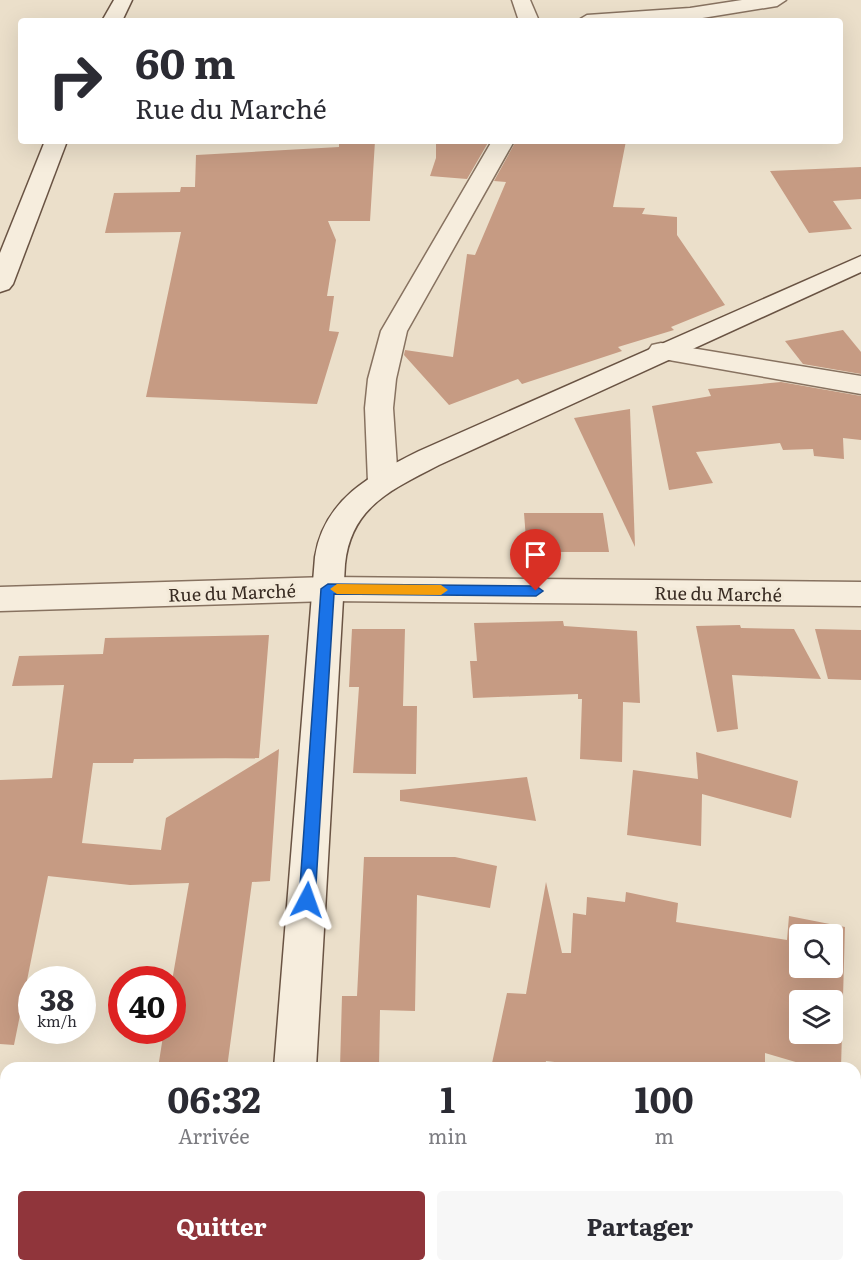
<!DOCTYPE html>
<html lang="fr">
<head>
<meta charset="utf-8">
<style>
	:root { --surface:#fff; --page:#f7f7f7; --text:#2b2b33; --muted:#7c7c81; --accent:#90353b }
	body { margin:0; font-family:Literata,serif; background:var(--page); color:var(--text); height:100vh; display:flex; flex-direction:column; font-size:22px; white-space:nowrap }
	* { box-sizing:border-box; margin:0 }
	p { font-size:20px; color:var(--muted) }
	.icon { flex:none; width:33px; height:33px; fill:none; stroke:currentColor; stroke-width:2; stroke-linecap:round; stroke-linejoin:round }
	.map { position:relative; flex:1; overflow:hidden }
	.sheet { position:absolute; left:0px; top:1062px; width:861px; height:210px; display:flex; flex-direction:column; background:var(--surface); border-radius:18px 18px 0 0; box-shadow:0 6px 24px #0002 }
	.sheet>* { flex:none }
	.guide { position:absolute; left:18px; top:18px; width:825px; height:126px; border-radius:6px; box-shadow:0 6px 24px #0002; background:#fff; color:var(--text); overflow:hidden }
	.fabs { position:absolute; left:789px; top:924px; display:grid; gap:12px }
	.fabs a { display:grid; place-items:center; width:54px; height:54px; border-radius:6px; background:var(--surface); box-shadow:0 6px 24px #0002; font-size:30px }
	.speed { position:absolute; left:18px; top:966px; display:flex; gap:12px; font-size:30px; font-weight:700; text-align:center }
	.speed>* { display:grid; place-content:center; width:78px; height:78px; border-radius:50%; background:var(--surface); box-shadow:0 6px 24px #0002; line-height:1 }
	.speed small { font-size:15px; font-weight:400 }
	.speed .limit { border:9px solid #d22; background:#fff; color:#111 }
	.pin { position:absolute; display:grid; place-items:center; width:51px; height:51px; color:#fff; margin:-62px -26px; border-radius:50% 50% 50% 0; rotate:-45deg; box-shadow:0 0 6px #0007 }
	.pin .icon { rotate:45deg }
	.me { position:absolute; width:66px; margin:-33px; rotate:4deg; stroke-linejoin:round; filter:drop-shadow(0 0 4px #0008) }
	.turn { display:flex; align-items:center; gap:21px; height:126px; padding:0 18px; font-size:27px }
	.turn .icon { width:78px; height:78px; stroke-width:2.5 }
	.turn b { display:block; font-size:42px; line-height:51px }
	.eta { display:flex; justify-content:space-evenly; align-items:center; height:102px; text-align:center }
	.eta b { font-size:36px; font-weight:700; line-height:42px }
	.button { display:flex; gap:12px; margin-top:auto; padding:12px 18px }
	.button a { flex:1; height:69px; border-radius:6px; background:var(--accent); color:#fff; font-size:24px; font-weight:700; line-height:69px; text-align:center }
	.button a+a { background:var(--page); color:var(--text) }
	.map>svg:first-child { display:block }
	.building { fill:#c69b83; fill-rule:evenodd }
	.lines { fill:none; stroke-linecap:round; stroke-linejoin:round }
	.street-casing { stroke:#877260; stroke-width:3 }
	.secondary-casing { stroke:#695343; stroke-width:3 }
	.street { fill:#f6eddd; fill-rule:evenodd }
	.secondary { fill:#f6eddd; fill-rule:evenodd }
	.route { fill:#1a73e8; stroke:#114b97; stroke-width:1.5 }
	.slow { fill:#f59e0b }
	.labels { text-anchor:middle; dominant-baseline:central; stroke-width:6; stroke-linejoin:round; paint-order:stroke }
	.street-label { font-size:18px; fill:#382b22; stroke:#f3ead9 }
</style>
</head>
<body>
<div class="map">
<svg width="861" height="1272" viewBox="0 0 861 1272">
	<rect width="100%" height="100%" fill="#ebdfca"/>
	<g class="building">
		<path d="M339,141H375L370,221H328L336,240L327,296H334L329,331L339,332L317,404L146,397L181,232L105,233L114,193L180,192L181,187H195L196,155L339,147Z"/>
		<path d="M436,141H489L467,179L430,176L436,158Z"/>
		<path d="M516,141H626L613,207L645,208L642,214L677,217V235L725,305L671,327L674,330L618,347L622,351L522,384L518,379L449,405L404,355L405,350L453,357L467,254L475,255L506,182L494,181Z"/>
		<path d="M861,167V199L833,201L852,229L809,233L770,171Z"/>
		<path d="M843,330L861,352V374L803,364L785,341Z"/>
		<path d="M781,382L861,396V440L843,438L844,459L814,456L813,449L783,450L780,443L696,452L713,483L669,490L652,406L711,396L708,389Z"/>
		<path d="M630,409L635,547L574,418Z"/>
		<path d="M524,513H603L609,552H527Z"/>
		<path d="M563,621L564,626L637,631L640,703L623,702L622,762L580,759L582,699H578V694L473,698L470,661H477L474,623Z"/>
		<path d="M740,625L741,628L794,629L821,679L732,675L738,729L717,732L696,626Z"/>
		<path d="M352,629H405L403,706H417L416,774L353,773L359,687H349Z"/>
		<path d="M815,629L861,630V680L828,679Z"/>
		<path d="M269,635L259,758L134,759L133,763H93L82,843L161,850L166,818L279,749L270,881L252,882L227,1068H158L164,1030H172V981L189,883L130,885L48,876L14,1045L0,1044V780L52,778L64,685L12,686L19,656L103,654L105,638Z"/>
		<path d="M696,752L798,781L791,818L702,794L701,846L627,835L633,770L698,779Z"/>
		<path d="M527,777L536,821L400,801V790Z"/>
		<path d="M364,857H455L497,866L490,908L417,895L415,1011L380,1010L379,1068H340L342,996H357Z"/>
		<path d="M546,882L562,953H571L573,913L586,915L587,897L625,902L626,892L678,903L676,922L787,940L789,916L845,927L841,1068H816L765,1053V1068H606L546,1061L545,1068H491L507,993L526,994ZM800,934H832V968H800ZM800,1000H832V1034H800Z"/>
	</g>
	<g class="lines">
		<g class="street-casing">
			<g id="street">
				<path d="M512,0H530L539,21H519Z"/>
				<path d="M742,0H786L777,6L690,20L577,21L587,15L690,8Z"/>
				<path d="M492,141H514L407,331L396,379L393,408L398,482L393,489L383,492L373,489L368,482L365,408L368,379L381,331Z"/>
				<path d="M661,343L861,376V394L652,357L648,351L652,345Z"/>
				<path d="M328,577L861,582V606L328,601L0,611V587Z"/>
				<rect x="0" y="1157" width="6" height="46"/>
			</g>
		</g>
		<g class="secondary-casing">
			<g id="secondary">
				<path d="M114,0H132L122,21H102Z"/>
				<path d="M45,141H67L13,284L9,289L0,292V253Z"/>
				<path d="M861,256V272L439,465C393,489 351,506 345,564L316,1068H274L315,557C324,499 371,475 419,451Z"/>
				<rect x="261" y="1266" width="48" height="6"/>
			</g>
		</g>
		<use href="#street" class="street"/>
		<use href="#secondary" class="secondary"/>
	</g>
	<path class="route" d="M328,584L536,586L543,591L536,596L334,594L315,900L312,906L307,908L301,906L299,900L321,589Z"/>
	<path class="slow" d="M337,584L441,585L448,590L441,595L337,594L330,589Z"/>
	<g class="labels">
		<g class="street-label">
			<text transform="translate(232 592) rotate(-2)">Rue du Marché</text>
			<text transform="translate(718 593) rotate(1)">Rue du Marché</text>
		</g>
	</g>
</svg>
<div class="fabs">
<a><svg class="icon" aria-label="search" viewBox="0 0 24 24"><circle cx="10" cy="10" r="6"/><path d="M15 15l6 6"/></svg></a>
<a><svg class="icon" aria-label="layers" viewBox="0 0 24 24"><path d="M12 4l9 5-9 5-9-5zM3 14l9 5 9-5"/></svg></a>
</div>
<div class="speed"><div>38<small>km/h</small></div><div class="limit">40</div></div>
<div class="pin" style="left:536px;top:591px;background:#d93025"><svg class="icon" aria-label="arrive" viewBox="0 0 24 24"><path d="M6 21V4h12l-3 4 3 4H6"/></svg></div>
<svg class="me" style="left:307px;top:900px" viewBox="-20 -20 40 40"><path d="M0-17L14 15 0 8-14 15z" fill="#1a73e8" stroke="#fff" stroke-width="4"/></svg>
<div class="guide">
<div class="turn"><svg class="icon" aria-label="right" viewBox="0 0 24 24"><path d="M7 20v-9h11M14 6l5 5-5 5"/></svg><div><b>60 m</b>Rue du Marché</div></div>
</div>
<section class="sheet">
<div class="eta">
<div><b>06:32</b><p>Arrivée</p></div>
<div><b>1</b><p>min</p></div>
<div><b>100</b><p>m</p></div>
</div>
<div class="button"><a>Quitter</a><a>Partager</a></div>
</section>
</div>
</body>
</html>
